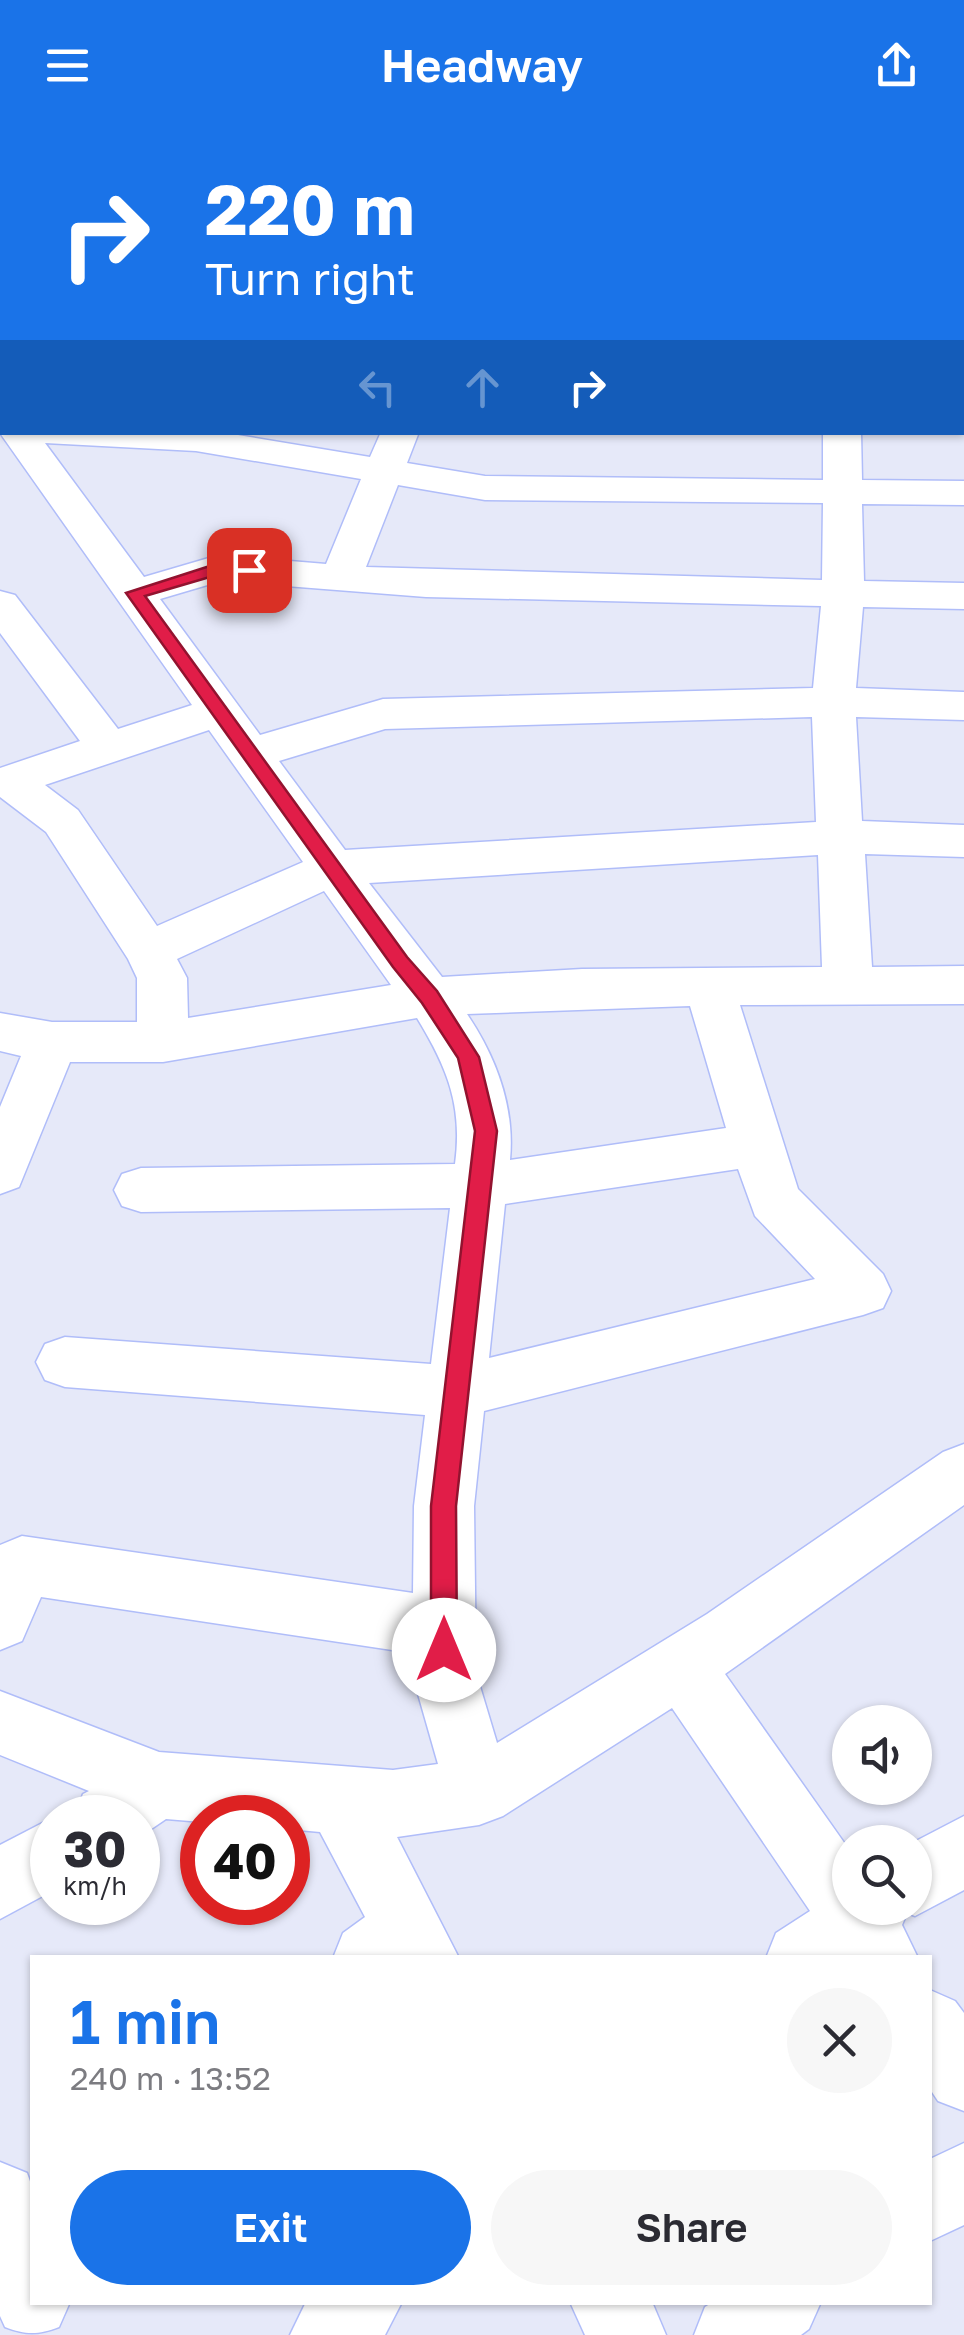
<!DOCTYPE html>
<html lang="en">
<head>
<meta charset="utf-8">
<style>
	:root { --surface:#fff; --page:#f7f7f7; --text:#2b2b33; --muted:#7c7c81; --accent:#1a73e8 }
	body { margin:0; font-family:"Golos Text",sans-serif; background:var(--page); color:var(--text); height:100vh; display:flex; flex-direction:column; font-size:38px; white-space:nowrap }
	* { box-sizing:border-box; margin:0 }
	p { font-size:32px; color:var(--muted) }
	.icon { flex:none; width:55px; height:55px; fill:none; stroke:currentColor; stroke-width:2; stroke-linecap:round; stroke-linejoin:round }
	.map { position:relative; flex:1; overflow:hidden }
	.details { position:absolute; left:30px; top:1825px; width:902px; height:350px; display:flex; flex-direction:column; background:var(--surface); border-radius:0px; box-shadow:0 2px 8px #0004 }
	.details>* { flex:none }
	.banner { position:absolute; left:0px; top:0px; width:965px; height:305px; box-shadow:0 2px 8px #0004; background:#1a73e8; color:#fff; overflow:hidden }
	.buttons { position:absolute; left:832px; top:1575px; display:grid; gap:20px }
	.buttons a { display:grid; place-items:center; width:100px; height:100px; border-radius:50%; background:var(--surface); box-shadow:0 2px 8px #0004; font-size:50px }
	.speed { position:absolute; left:30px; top:1665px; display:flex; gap:20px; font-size:50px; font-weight:700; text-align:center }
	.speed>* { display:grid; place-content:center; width:130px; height:130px; border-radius:50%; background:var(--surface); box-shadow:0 2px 8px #0004; line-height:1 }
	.speed small { font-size:25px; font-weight:400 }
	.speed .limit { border:15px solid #d22; background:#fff; color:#111 }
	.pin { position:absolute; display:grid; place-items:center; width:85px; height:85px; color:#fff; margin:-42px; border-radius:20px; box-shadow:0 5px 15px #0006 }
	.me { position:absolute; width:110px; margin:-55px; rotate:0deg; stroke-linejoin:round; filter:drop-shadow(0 0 8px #0008) }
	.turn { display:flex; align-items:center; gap:35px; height:210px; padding:0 40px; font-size:45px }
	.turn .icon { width:130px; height:130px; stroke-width:2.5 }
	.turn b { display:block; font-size:70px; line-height:85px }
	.lanes { display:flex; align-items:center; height:95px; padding:0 40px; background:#0003; justify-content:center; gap:50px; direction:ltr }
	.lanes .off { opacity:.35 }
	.round { display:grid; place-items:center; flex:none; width:105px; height:105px; border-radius:52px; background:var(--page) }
	.head { display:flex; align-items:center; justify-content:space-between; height:170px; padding:0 40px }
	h1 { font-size:60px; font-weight:600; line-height:75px; color:var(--accent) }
	.primary-button { display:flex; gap:20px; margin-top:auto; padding:20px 40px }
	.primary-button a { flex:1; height:115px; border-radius:60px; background:var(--accent); color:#fff; font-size:40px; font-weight:600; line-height:115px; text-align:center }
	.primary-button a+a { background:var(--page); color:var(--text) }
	header { display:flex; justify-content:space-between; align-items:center; height:130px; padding:0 40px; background:var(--accent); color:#fff; font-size:45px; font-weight:600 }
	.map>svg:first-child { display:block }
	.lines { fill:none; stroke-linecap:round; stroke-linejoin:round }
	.minor-casing { stroke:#b0bdf9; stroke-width:3 }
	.major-casing { stroke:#c6c8d0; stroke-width:3 }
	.minor { fill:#fff; fill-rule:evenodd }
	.major { fill:#cab966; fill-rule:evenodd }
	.route { fill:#e11d48; stroke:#92132f; stroke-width:2.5 }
</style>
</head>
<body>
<header><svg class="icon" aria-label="menu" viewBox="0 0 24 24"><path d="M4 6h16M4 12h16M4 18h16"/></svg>Headway<svg class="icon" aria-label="share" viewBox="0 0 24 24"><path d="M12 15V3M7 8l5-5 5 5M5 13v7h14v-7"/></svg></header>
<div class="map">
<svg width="964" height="2205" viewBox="0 0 964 2205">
	<rect width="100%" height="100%" fill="#e6e9f9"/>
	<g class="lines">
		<g class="minor-casing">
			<g id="minor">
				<path d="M445,0H512L514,2H447Z"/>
				<path d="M0,5L2,6V25H0Z"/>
				<path d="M962,26L964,27V47L962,46Z"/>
				<rect x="962" y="98" width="2" height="20"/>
				<path d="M2,188V210L0,211V189Z"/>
				<path d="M2,297V302H220L370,327L381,302H419L407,333L485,346L823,350V302H861L862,350L964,351V375L862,374L864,451L964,453V479L863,477L856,558L964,562V590L856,587L862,691L964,695V727L865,724L872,837L964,836V874L740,875L798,1059L883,1144L891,1161L883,1178L863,1185L484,1281L474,1376L476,1543L497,1613L707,1484L943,1322L964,1314V1375L725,1544L850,1721V1778H915L914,1712L964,1686V1760L915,1786L907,1783L902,1795L918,1828H766L776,1803L810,1781L672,1578L503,1686L479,1695L397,1707L459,1828H333L343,1803L365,1787L320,1702L288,1699V1688H202V1692L166,1689L138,1708V1688H74L83,1664L89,1661L0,1625V1561L159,1622L393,1640L438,1634L412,1543V1523L41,1467L22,1511L0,1520V1415L22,1406L413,1463L414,1376L425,1285L65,1257L45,1250L36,1232L45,1214L65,1207L431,1234L450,1078L141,1082L122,1076L114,1060L122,1044L141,1038L455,1034C463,976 447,937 417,888L163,932H70L19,1057L0,1064V977L21,926L0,921V883L52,892H137V848L128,829L46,702L0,667V638L80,611L0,503V461L15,465L118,599L192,575L0,303ZM45,313L196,321L361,349L326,434L219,425L144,447ZM398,355L485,370L823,373L822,450L366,437ZM221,451L426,467L821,476L813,558L383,569L260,605L160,469ZM812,587L816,692L345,720L279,631L385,599ZM209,600L303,732L157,796L78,680L45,655ZM818,725L822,837L582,839L442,847L369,753ZM324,761L391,855L188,888L187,848L177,829ZM690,876L726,998L510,1030C515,977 496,927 467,884ZM738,1039L755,1086L815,1149L489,1228L505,1074Z"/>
				<path d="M52,1688V1761L0,1789V1715Z"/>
				<path d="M930,1860L955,1871L964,1883V1981L938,1971L930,1959Z"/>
				<path d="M964,2013V2095L930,2111V2029Z"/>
				<path d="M0,2032L27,2043L32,2057V2172H70L59,2197C38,2205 26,2205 5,2197L0,2186Z"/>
				<path d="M306,2172H402L385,2205H290Z"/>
				<path d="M570,2172H652L666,2205H585Z"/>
				<path d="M713,2172H821L809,2199L801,2205H694L705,2177Z"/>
			</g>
		</g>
		<g class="major-casing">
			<g id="major">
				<rect x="0" y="101" width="2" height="20"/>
				<path d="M962,167L964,168V190L962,189Z"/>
			</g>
		</g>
		<use href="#minor" class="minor"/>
		<use href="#major" class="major"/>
	</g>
	<path class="route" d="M219,433L249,435L258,440L249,446L220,444L145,466L407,827L437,861L479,927L497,1001L456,1376L457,1520L453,1529L444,1533L434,1529L431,1520V1376L475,1001L458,928L422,873L393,837L126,463Z"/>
</svg>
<div class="buttons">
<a><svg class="icon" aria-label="sound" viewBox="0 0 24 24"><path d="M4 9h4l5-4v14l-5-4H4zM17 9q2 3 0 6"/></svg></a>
<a><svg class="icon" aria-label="search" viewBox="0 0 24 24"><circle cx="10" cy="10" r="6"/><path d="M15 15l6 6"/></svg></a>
</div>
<div class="speed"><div>30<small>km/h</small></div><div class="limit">40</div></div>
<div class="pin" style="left:249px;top:440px;background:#d93025"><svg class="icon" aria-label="arrive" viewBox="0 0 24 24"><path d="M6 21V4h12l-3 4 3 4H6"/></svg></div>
<svg class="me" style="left:444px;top:1520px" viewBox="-20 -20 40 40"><circle r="19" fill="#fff"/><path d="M0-13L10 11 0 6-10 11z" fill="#e11d48"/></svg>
<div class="banner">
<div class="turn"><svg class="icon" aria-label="right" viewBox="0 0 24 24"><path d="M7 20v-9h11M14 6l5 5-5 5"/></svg><div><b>220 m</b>Turn right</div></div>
<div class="lanes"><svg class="icon off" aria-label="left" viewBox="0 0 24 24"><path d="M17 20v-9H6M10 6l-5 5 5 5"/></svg><svg class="icon off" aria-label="ahead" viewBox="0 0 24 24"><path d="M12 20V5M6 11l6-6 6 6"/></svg><svg class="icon" aria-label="right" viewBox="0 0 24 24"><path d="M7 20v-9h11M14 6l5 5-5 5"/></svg></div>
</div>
<section class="details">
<div class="head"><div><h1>1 min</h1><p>240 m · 13:52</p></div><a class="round"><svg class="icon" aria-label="close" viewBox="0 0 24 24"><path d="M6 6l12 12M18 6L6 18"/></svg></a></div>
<div class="primary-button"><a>Exit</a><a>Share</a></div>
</section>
</div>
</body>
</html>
